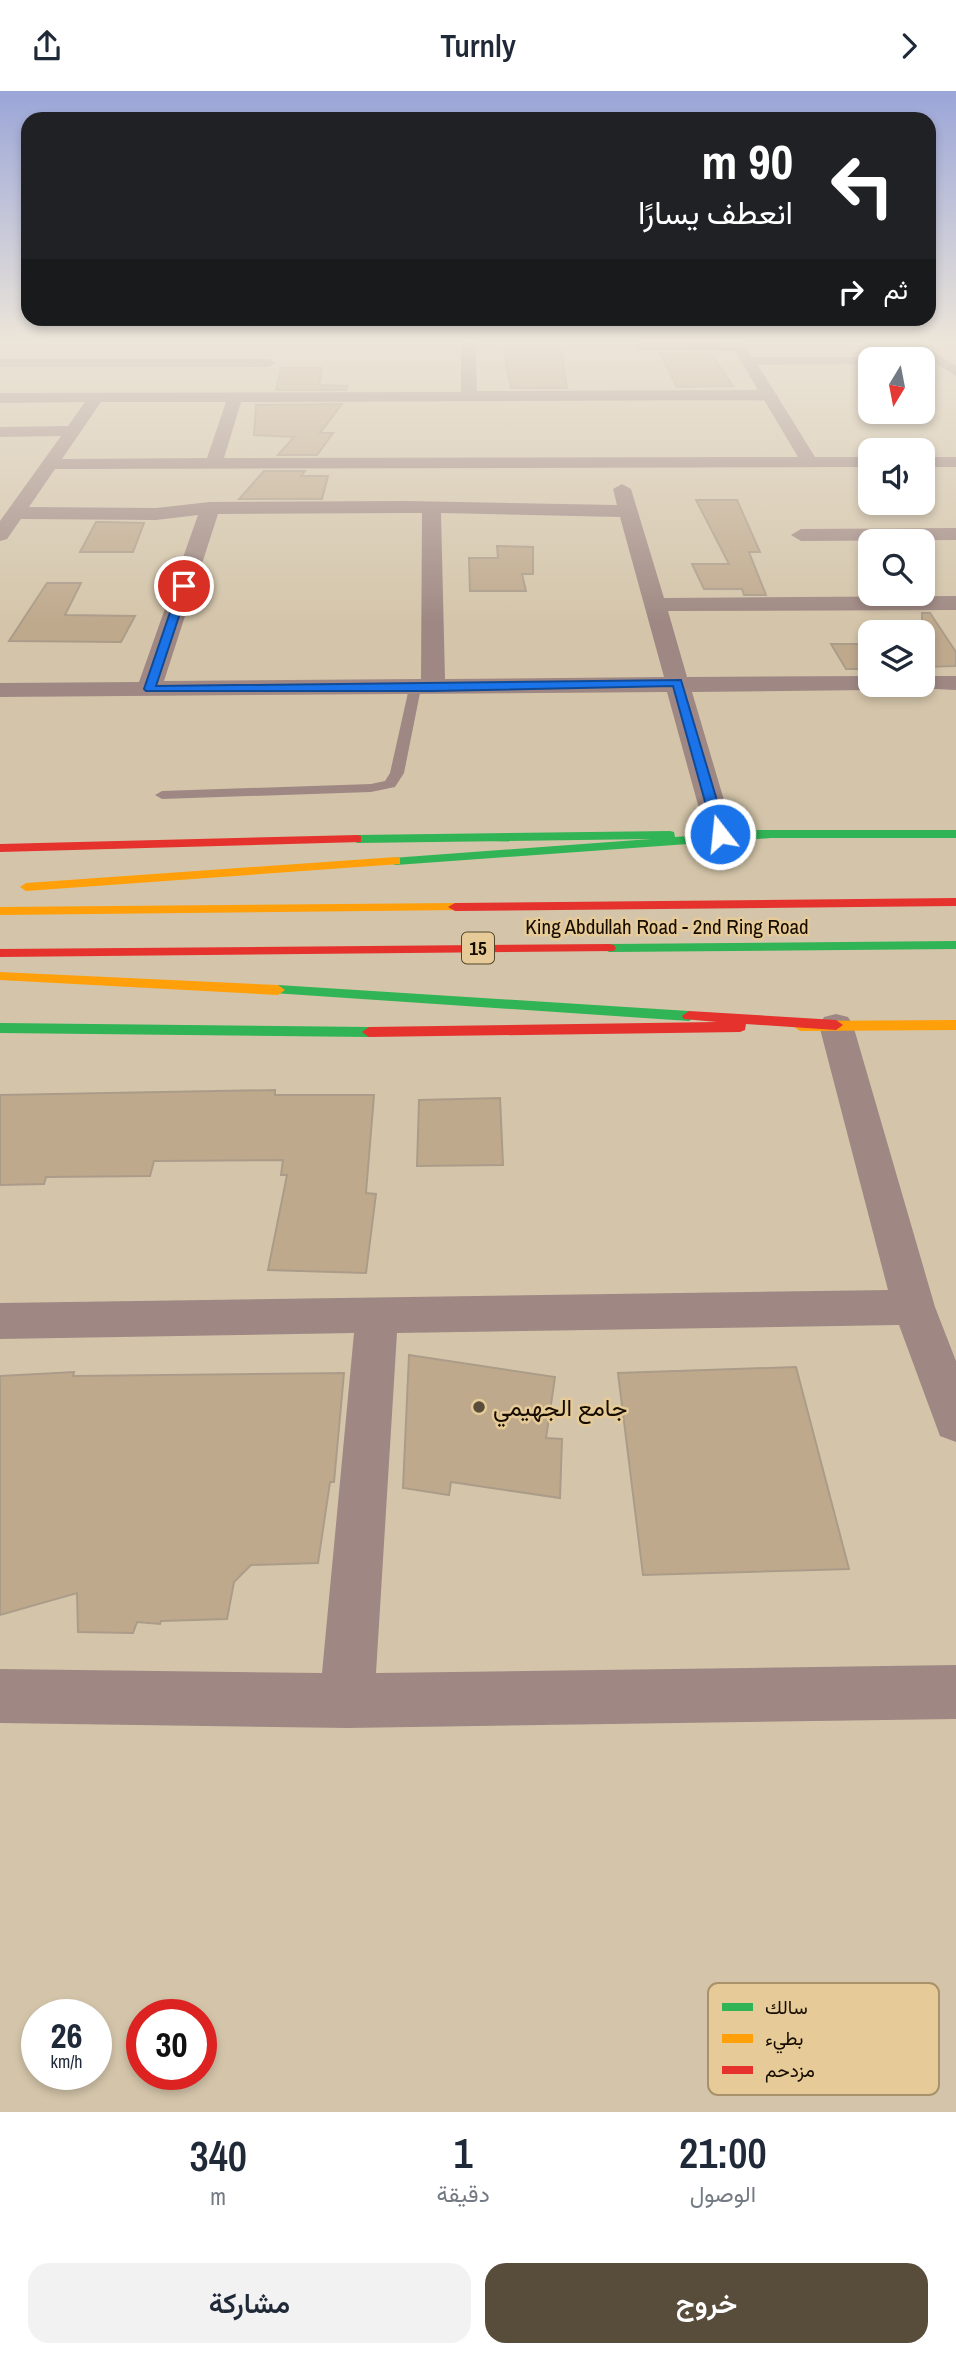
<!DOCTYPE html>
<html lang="ar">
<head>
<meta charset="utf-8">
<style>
	:root { --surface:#fff; --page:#f2f2f3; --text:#1f2937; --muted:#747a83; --accent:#584d3b }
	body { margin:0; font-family:"Archivo Narrow",Vazirmatn,sans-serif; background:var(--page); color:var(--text); direction:rtl; height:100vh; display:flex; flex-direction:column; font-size:26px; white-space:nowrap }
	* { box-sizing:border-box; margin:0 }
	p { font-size:23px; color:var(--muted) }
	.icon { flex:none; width:38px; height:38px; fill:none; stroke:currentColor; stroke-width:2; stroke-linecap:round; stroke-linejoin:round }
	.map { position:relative; height:2021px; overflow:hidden; direction:ltr }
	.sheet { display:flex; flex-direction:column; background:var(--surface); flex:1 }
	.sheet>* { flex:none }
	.guide { position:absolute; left:21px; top:21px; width:915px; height:214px; border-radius:21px; box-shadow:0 4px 10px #0003; direction:rtl; background:#202124; color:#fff; overflow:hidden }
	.needle { width:46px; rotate:190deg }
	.tools { position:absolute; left:858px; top:256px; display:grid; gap:14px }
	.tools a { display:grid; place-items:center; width:77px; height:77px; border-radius:14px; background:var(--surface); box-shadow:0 4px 10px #0003; font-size:35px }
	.speed { position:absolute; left:21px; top:1908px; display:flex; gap:14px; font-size:35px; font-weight:700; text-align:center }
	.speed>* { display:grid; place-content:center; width:91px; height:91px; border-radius:50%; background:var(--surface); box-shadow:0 4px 10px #0003; line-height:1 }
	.speed small { font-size:18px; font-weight:400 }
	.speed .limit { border:10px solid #d22; background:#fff; color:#111 }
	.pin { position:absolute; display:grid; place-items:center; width:60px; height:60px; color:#fff; margin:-30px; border:4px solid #fff; border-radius:50%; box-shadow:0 2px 7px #0007 }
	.me { position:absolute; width:77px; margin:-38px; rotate:344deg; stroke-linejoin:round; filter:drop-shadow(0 0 5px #0008) }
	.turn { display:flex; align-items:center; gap:24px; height:147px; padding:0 28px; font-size:32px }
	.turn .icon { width:91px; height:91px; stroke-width:2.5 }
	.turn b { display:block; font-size:49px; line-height:60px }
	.then { display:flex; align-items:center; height:66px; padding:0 28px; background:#0003; gap:14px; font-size:26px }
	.eta { display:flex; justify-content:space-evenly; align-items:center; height:119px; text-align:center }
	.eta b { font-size:42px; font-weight:600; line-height:49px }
	.button { display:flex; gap:14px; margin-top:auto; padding:14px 28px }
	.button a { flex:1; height:80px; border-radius:21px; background:var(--accent); color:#fff; font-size:28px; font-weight:600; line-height:80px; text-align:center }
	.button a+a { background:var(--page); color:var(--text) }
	header { display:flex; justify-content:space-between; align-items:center; height:91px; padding:0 28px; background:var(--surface); font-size:32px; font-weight:600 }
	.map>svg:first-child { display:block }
	.building { fill:#bfa98d; stroke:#ab9c89; stroke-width:2 }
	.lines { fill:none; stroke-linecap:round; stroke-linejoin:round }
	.lane { fill:#9f8883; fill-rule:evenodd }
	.street { fill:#9f8883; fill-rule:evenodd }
	.fast { fill:#30b455; fill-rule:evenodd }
	.slow { fill:#ff9f0a; fill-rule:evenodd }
	.jam { fill:#e5322d; fill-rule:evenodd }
	.route { fill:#1a73e8; stroke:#114b97; stroke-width:2 }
	.poi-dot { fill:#584d3b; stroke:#e6cb98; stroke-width:2.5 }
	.labels { text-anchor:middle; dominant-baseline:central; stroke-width:5; stroke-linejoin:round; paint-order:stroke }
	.shield { fill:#e6cb98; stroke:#54452e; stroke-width:2 }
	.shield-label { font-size:19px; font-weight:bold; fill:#160c00 }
	.street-label { font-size:21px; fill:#160c00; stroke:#e6cb98 }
	.near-poi-label { font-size:24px; fill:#160c00; stroke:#e6cb98; text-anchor:start }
	.key { fill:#e6cb98; stroke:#a8926a; stroke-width:2 }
	.key-label { font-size:19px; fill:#160c00 }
</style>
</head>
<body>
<header><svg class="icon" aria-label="forward" viewBox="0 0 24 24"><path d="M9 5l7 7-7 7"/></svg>Turnly<svg class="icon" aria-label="share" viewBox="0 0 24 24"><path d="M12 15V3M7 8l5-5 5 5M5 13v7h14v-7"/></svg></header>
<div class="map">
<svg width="956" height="2021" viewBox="0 0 956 2021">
	<rect width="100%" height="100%" fill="#d4c5aa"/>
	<g class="building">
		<path d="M503,259H561L567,297H511Z"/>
		<path d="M660,262H710L733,295L677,296Z"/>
		<path d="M281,277H322L319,294L348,295L346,299H276Z"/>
		<path d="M342,313L320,342H333L317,364H278L294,346L254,344L256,314Z"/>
		<path d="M264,380H305L301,385H328L322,408H239Z"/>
		<path d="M696,409H737L760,461H749L766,504H744L742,498H704L692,473H729Z"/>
		<path d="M96,431H100L144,432L133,461H80Z"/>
		<path d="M497,455L533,456V483H522L526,500H470L469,467H498Z"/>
		<path d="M47,492H81L65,524L135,525L121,551L9,550Z"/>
		<path d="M922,522H930L956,561V575L922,576Z"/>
		<path d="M831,553H870V578H846Z"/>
		<path d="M275,999V1004H374L366,1102L376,1103L366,1182L268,1179L287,1084H281L283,1069L154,1070L150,1085L46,1086L44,1093L0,1094V1004Z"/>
		<path d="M500,1007L503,1074L417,1075L419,1009Z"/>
		<path d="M409,1264L555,1286L546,1347L562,1348L560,1407L451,1391L449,1404L403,1397Z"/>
		<path d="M796,1276L849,1478L643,1484L618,1282Z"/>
		<path d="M74,1281L73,1285L344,1282L334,1391H330L318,1472L251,1474L234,1491L227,1528L161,1530L160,1533L137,1531L133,1542L78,1541L77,1502L0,1524V1285Z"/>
	</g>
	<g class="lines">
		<path class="lane" d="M415,593L421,597L404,682L395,696L371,701L162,708L155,704L162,700L371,693L385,690L390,682L409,597Z"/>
		<g class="street">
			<path d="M461,249H475L477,300L758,299L735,260L635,259V253L640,252H730L728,249H742L752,266H875L876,268H870V273L758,274L815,366H870V376L55,378L29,416L156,417L210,411L406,410L617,414L613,398L622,393L631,398L664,507L956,505V519L668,520L687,586L870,585V593H881L879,597L870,599L692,601L734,743L730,749L720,752L710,749L706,743L667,601L0,606V592L139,591L198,424L156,429L21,428L7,448L0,450V430L61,345L0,346V336L68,335L85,311L0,312V302L461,301ZM764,309L798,366L224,367L241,311ZM101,311H226L207,367L62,368ZM406,422H422L421,588L164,590L218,423ZM441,422L620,426L664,586L445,588Z"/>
			<path d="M899,249H915L956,275V285Z"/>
			<path d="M0,268H269L276,272L269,276H0Z"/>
			<rect x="922" y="366" width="34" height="10"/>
			<path d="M956,437V449L801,450L791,444L801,438Z"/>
			<path d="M922,585H956V599L913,597L911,593H922Z"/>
			<path d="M836,923L848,926L853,934L935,1216L956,1270V1351L940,1345L899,1234L397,1242L376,1582L956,1574V1628L347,1637L0,1632V1578L322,1582L354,1242L0,1248V1212L888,1199L819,934L824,926Z"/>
		</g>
		<g class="fast">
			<path d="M734,739H956V747H771L396,774L392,773V767L651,748L357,752L351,748L357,744L670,740L674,741L675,746L728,742Z"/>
			<path d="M956,850V858L609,861L602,857L609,853Z"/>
			<path d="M278,894L689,920L696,925L689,930L273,902L271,899Z"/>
			<path d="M0,932L369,936L376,941L369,946L0,942Z"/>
		</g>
		<g class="slow">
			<path d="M396,766L400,767V773L26,800L20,796L26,792Z"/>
			<path d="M455,812L460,813V819L0,824V816Z"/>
			<path d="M0,881L278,894L285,899L278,904L0,889Z"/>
			<path d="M956,929V939L800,940L793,935L800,930Z"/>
		</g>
		<g class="jam">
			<path d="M357,744L361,745V751L0,761V753Z"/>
			<path d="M956,807V815L455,820L448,816L455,812Z"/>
			<path d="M609,853L614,854L616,857L614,860L0,866V858Z"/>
			<path d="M689,920L836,929L843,934L836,939L746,933L745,939L740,941L369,946L362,941L369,936L717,931L684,928L682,925Z"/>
		</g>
	</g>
	<linearGradient id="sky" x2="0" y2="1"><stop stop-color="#9ba6d8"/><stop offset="0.47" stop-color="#ece5d9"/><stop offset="1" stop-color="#ece5d9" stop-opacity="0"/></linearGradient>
	<rect width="956" height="532" fill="url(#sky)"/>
	<path class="route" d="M184,492L189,495L156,595L681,589L727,743L720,747L714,743L673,595L433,600H146L144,598L179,495Z"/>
	<circle class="poi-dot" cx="479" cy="1316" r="7"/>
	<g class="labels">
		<rect class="shield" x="462" y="841.5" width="32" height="31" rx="5"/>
		<g class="shield-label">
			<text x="478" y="857">15</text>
		</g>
		<g class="street-label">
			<text x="667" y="835">King Abdullah Road - 2nd Ring Road</text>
		</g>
		<g class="near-poi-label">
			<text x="493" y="1316">جامع الجهيمي</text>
		</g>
	</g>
	<rect x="708" y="1892" width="231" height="112" rx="10" class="key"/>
	<rect x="722" y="1912" width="31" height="8" fill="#30b455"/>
	<rect x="722" y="1943" width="31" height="9" fill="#ff9f0a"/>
	<rect x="722" y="1975" width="31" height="8" fill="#e5322d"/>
	<g class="key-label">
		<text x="765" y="1923">سالك</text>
		<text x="765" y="1954">بطيء</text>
		<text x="765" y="1986">مزدحم</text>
	</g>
</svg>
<div class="tools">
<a><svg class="needle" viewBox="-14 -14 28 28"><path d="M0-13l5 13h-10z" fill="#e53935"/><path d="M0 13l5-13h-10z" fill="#747a83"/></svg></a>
<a><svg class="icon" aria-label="sound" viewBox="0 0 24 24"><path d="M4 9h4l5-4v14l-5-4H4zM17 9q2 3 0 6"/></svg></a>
<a><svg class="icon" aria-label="search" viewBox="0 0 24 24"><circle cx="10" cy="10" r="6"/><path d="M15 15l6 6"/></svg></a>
<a><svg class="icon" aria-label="layers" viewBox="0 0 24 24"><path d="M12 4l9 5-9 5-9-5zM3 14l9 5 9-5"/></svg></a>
</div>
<div class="speed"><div>26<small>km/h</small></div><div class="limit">30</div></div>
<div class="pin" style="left:184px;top:495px;background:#d93025"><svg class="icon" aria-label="arrive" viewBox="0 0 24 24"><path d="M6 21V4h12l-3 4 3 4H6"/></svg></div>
<svg class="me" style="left:720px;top:743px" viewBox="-20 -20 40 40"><circle r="17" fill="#1a73e8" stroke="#fff" stroke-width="3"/><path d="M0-11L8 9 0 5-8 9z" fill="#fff"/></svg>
<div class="guide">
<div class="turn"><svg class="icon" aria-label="left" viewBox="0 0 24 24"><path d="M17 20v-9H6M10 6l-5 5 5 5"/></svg><div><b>90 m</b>انعطف يسارًا</div></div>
<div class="then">ثم<svg class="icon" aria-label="right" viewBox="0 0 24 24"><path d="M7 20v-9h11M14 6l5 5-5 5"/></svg></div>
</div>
</div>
<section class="sheet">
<div class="eta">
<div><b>21:00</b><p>الوصول</p></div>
<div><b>1</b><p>دقيقة</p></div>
<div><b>340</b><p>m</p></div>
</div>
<div class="button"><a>خروج</a><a>مشاركة</a></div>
</section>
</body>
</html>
